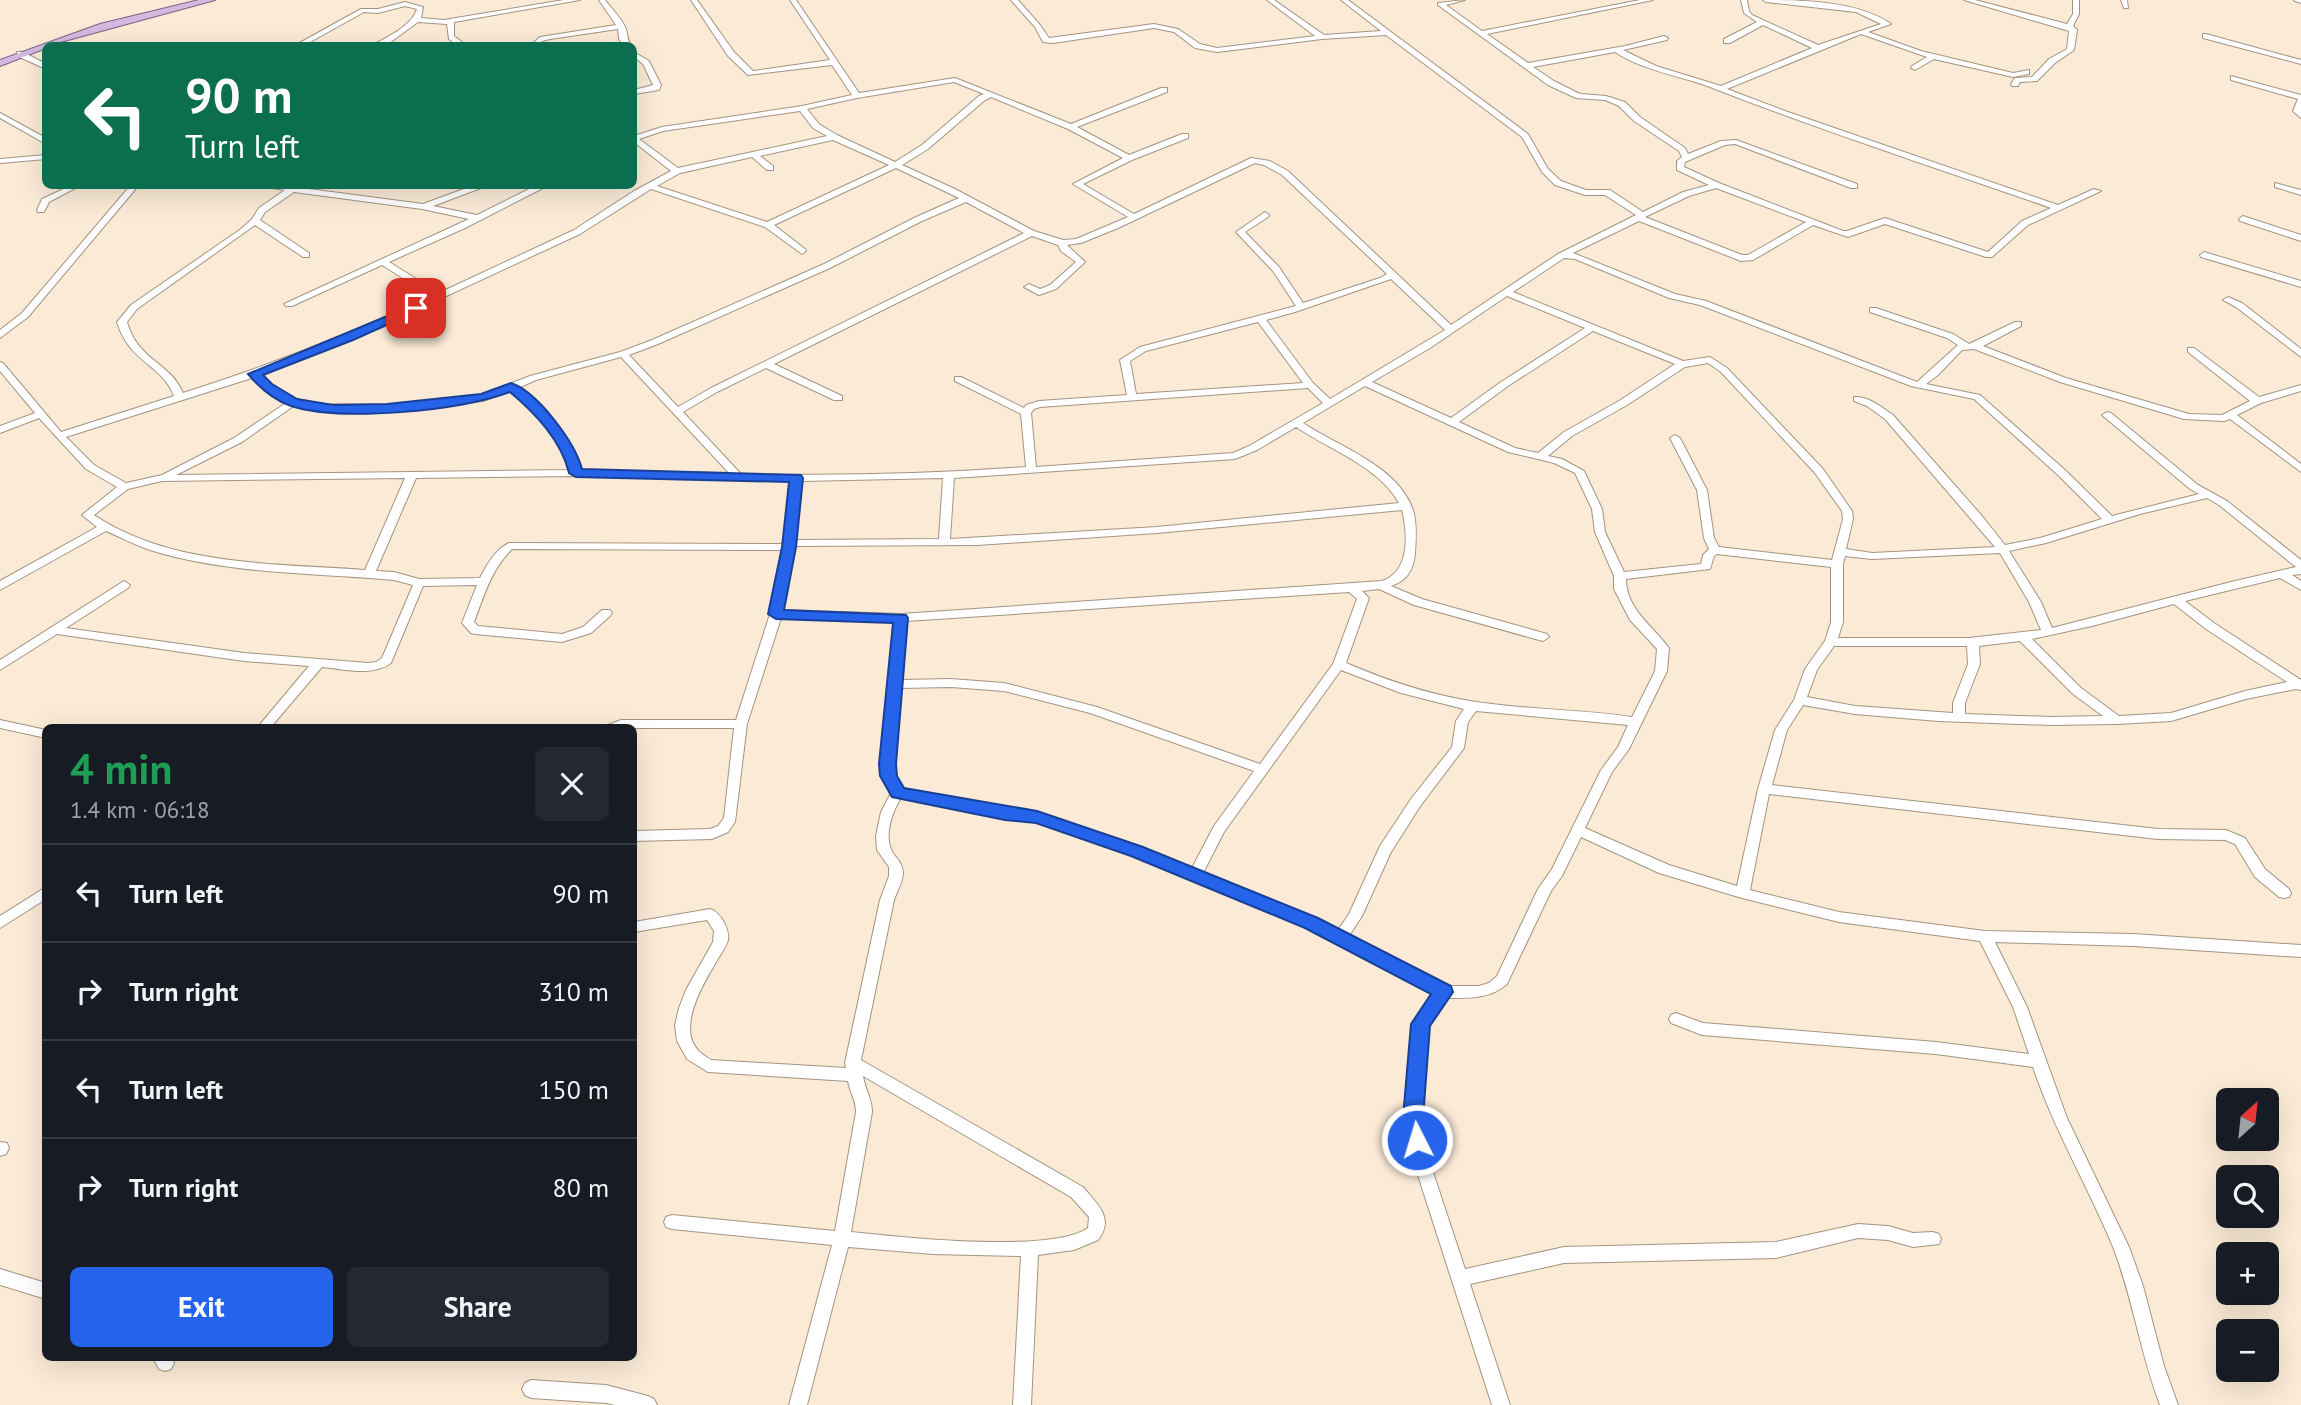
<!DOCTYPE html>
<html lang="en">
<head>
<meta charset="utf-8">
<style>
	:root { --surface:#171b24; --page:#242831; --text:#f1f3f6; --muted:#9ea1a6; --line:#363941; --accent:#2563eb }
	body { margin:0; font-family:"PT Sans",sans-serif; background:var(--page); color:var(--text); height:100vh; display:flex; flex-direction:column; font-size:26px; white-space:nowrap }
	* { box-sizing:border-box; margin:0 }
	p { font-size:23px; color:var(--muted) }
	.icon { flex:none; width:38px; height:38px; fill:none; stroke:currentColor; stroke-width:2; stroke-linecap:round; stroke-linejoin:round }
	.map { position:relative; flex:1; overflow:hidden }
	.panel { position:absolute; left:42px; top:724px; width:595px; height:637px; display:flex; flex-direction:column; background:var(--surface); border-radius:10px; box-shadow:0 7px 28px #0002 }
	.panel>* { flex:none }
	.top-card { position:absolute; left:42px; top:42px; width:595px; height:147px; border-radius:10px; box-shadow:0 7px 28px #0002; background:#0b6e4f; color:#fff; overflow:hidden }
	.needle { width:46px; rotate:27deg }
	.controls { position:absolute; left:2216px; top:1088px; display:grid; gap:14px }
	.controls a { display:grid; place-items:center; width:63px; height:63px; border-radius:10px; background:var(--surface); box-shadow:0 7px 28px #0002; font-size:35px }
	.pin { position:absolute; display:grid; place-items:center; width:60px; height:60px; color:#fff; margin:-30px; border-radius:14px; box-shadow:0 4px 10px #0006 }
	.me { position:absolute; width:77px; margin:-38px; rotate:355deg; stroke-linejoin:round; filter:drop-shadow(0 0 5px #0008) }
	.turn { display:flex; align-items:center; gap:24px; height:147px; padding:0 28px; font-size:32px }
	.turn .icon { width:91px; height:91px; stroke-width:2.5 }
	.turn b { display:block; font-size:49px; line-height:60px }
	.round { display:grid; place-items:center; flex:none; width:74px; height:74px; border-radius:10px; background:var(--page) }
	.summary { display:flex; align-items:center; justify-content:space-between; height:119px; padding:0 28px }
	h1 { font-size:42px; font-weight:600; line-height:52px; color:#1e9e55 }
	.action { display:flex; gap:14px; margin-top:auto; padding:14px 28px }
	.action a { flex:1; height:80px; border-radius:10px; background:var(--accent); color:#fff; font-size:28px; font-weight:600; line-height:80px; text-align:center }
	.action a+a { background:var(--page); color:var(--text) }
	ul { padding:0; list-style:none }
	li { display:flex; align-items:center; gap:21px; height:98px; padding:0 28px; border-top:2px solid var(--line) }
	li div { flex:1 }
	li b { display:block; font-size:26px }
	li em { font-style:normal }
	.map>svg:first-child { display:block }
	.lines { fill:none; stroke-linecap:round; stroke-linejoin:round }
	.minor-casing { stroke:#a39481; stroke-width:2 }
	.major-casing { stroke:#7e6187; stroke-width:2 }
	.minor { fill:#fff; fill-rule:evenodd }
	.major { fill:#d2b9df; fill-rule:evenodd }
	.route { fill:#2563eb; stroke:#184099; stroke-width:2 }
</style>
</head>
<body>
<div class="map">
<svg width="2301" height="1405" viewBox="0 0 2301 1405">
	<rect width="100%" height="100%" fill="#faead6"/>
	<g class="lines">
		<g class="minor-casing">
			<g id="minor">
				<path d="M564,0H580L454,22V36L467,46H458L449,39L447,24L418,22L388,44L371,46C387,37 411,27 417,9L405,6L378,13L364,12L303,46H294L361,9H378L405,2L423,7L421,18L444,20Z"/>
				<path d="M599,0H605C612,9 623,20 626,29C628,36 627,39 631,46H624L619,39L618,29L550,39L542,41L538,46H530L540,37L616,25Z"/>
				<path d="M691,0H697L734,52L753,71L830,60L790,0H796L859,93L955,78L1071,124L1161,88H1167V92L1077,127L1129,155L1182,134H1188V138L1132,160L1083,184L1134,214L1251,158L1270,161L1288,171L1451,325L1558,254L1636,215L1605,195H1585L1555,185L1542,172L1522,137L1386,35L1322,39L1217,52L1195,48L1174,32L1154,28L1053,43L1043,42L1035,27L1011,0H1018L1040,25L1049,38L1154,24L1178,29L1200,44L1217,48L1315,36L1267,0H1274L1324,35L1381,31L1341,0H1348L1528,134L1548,169L1561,181L1586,190H1610L1643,212L1683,192L1709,185L1677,170V161L1682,157L1679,151L1634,121L1619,106L1605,100L1576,98L1548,85L1438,5V3L1465,0L1446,5L1482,31L1640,0H1653L1487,34L1528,63L1625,46L1664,36L1668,38L1667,40L1623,50L1656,66L1721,86L1812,48L1763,25L1730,43H1724V39L1757,22L1744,13L1741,0H1747L1749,11L1752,15L1818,45L1881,24L1856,12L1766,2L1763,0C1802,0 1858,1 1891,24L1868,32L1921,51L2013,73L2029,70V74L2013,77L1934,59L1915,70L1911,68L1912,66L1927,57L1861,34L1727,89L1785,111L2058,205L2094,189L2101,191L2028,225L1992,257H1986L1885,224L1848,237L1813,225L1753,260L1741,261L1639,221L1573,253L1675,294L1706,301L1917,382L1958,345L1947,338L1870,312V308H1876L1953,334L1969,344L2015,322H2021V326L1983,346L2066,378L2189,414L2222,415L2250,401L2188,352V348H2194L2259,397L2301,385V391L2261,403L2237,415L2301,464V472L2230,419L2224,421L2184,419L2060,382L1974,349L1962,350L1938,375L1926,384L1980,395L2065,470L2112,516L2199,494L2190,489L2102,415L2107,412L2111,413L2198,485L2227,501L2301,560V574L2292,575L2301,581V590L2280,578L2185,601L2214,623L2301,680V690L2296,689L2246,699L2171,721L2117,724L2051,725L1938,721L1855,714L1803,705L1787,730L1772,785L2158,829L2226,830L2245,838L2265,869L2289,889L2291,893L2289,897L2284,898L2279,897L2255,877L2235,844L2225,840L2158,839L1769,794L1750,890L1839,912L1985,931L2133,934L2301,945V957L2133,946L1995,942L2027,1007L2067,1118L2129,1247L2143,1286L2164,1366L2178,1405H2160C2140,1353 2133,1298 2113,1247C2088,1186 2054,1130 2033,1067L1936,1054L1702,1035L1671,1023L1669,1019L1671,1015L1676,1013L1703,1023L1936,1042L2029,1054L2013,1007L1980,941L1839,922L1742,898L1659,873L1581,837L1562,876L1551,891L1507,984C1490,999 1470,998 1448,998L1427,1026L1421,1118L1430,1163L1465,1269L1564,1247L1776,1242L1858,1224L1888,1226L1913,1233L1933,1232L1939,1234L1941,1239L1939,1244L1913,1247L1888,1240L1858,1238L1776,1258L1564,1263L1470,1284L1510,1405H1492L1414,1163L1405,1118L1413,1024L1434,994L1307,927L1132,855L1036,822L1005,819L901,798C892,812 883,837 893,853C897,859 903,864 903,873C903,882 897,891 894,900L861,1060L1083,1187C1097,1204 1115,1218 1098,1240L1074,1250L1038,1255L1031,1405H1013L1021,1256L933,1254L848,1247L807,1405H789L832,1245L672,1229L666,1227L664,1222L666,1217L672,1215L835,1231L856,1112C856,1100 850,1093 848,1081L708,1072L687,1059L677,1041L675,1025L679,1008L686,990L713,942L714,931L707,920L634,932V922L710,909C717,911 721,917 725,924C727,929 729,934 728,940C726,948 719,956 715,964C703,984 677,1028 698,1050C701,1054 707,1057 711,1060L846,1068L845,1063L880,900L889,876V867L877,850L876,836L881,812L891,793L883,776L881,764L888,686L887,684L889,681L895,622L781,618L747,724L735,822L728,832L712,839L634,841V831L710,829L718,826L724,818L734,728H606L608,725L621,720H736L770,614L783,550L512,549C491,570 484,596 474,622L478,626L562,634L583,627L602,610H610L612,613L610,616L591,633L562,642L475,634L471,633L462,623L477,585L423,586L391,663C372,677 344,669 322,667L270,728H257L309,666L244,661L57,634L0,670V660L124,581L130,585L128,588L66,628L244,653L368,663L376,662L382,658L413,585L394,580C314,573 226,574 150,550C135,545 120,537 106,531L0,590V581L97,527L82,515L117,487L86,469L39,418L0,433V426L35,413L0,371V362L3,363L61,432L174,396C162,364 129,363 117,322L131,305L241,229L252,219L259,208L285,190L272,188L271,186H286L423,204L472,186H482L481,188L433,206L477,215L535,186H544L543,188L465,228L389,262L439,293L574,230L634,191L671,171L634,142V136L662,127L802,106L852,95L832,65L748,75L728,56ZM1615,52C1644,71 1678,75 1710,87C1822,131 1937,168 2051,208L2022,221L1988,252L1885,218L1847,231H1843L1719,183L1684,167L1685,162L1725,145L1735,144L1851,188H1857V184L1736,140L1721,141L1688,154L1685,148L1640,117L1625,102L1606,96L1580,94L1554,81L1533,67ZM954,82L984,94L979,96L922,145L895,162L837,135L819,124L807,109L857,98ZM991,97L1068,129L1123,158L1073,184L1128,217L1076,239L1063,240L1034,231L955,189L902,165L928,149L985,100ZM800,111L813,128L827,136L678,168L639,139L663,131ZM833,140L889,165L767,222L657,186L680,173L752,157L767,170H773V166L760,156ZM1255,163L1264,165L1282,175L1387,274L1380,278L1303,303L1279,267L1245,232L1268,217L1269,215L1265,212L1236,232L1273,271L1296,306L1140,347L1120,360L1127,395L1039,401L1026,405L1024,408L961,377H955V381L1021,414L1026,467C931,474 836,476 741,474L683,412L717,392L766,368L834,400H842V396L774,364L1032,236L1058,245L1061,251L1076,262L1050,285L1040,289L1029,284L1024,287L1039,295L1056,289L1085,262L1067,245L1081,243L1118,228ZM896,168L959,198L916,217L824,264L652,340L620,352L530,376L481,395L387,405L320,404L296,399L284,395L261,375L369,332L580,234L651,189L765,227L802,254L806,251L805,249L774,225ZM1716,188L1806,222L1748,255H1742L1645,217L1689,196ZM294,192L422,209L469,219L284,304L286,306H292L382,265L431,296C350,334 268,366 183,393C170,362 138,361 127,322L137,309L255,225L303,257H309V253L260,220L265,212ZM966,202L1024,233L711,388L678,407L629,355L658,344L830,268L922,221ZM1564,258L1575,259L1669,298L1700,305L1911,386L1974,399L2058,475L2102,519L2040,538L2005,545L1982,516L1893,415C1881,407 1869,396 1854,397V401L1867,406L1885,419L1995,547L1872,553L1846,549L1853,519L1852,511L1823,469L1727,368L1710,357L1683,361L1513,292ZM1391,279L1445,330L1330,399L1313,383L1266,320L1295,312ZM1507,296L1585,328L1501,382L1451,418L1372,382L1430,348ZM1258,322L1303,383L1136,394L1130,361L1146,351ZM1593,331L1675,364L1619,401L1564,432L1538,453L1515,448L1459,422L1508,386ZM621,357L729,473L580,470C568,436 545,411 518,388L536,380ZM1708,363L1721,372L1815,473L1842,511L1843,519L1832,560L1719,547L1714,538L1707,490L1680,438L1675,435L1670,438L1697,490L1704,538L1709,549L1703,555L1701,564L1624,572L1605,532L1602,509L1584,471L1562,459L1548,456L1572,436L1627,405L1685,367ZM252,378L278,399L286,403L234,438L162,475L126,483L94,465L66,437ZM1365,386L1508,452L1554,463L1575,473L1592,509L1595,532L1614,576V589L1630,620L1657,649L1655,671L1632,717C1578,709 1524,710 1470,701C1427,694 1386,680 1346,663L1369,598L1362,591L1379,589L1414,605L1539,640L1543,641L1549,637L1547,634L1422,599L1391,586C1407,581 1414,569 1415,553C1416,539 1417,523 1413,510C1397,465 1339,447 1303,423ZM1308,388L1323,403L1249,446L1233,453L1036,467L1031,413L1034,409L1040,407ZM510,391C536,413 558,437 570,470L176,475L242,442L295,405L320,410L387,411L483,401ZM1296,427C1330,450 1378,466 1399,503L1157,527L950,539L954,478L1235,459L1257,450ZM576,476L790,481L784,544L509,543C496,549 487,564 480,578L419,579L394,572L376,571L416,478ZM405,478L365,570C275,563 172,567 94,515L128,489L162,481ZM943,478L939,539L795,540L801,481ZM2207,498L2219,505L2296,567L2231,582L2052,628L2041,602L2009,551L2046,543L2140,514ZM1402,510C1408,534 1410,572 1382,581L901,614L782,610L795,546L977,545L1157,533ZM2000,553L2029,602L2041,630L1969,638H1838L1843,622V564L1845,556L1872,559ZM1717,554L1831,567V622L1825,641L1805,669L1794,700L1775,730L1758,789L1737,886L1669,865L1585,828L1612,772L1629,749L1667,671L1669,648C1653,626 1626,609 1626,579L1710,569L1714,556ZM1349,592L1357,599L1333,664L1260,764L1097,707L1004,683L951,679L901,680L906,621ZM2174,604L2206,629L2287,682L2245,691L2171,713L2119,716L2081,688L2032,639L2092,626ZM2020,641L2073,694L2103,716L2051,717L1965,714V703L1980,664L1979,646ZM1834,646H1967L1968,664L1953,703V713L1855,706L1807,697L1817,670ZM1341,670L1401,693L1464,709L1456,721L1452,747L1411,799L1380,846L1349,914L1338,930L1317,919L1203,873L1224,832ZM951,687L1004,691L1090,713L1254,771L1214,826L1192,868L1142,847L1037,812L1005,809L902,789L895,776L893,764L900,688ZM1476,711L1628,725L1618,747L1601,770L1552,869L1538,889L1497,976L1489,983L1479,986H1446L1349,936L1362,916L1391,852L1421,805L1464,748L1468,722ZM863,1076L1071,1197L1089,1217L1088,1228C1050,1254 901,1237 851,1232L872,1112C872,1098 865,1089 863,1076Z"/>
				<path d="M1964,0H1975L2067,24L2073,14V0H2079V14L2073,26L2077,30L2074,50L2055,63L2037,81L2020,82L2018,86H2012L2011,84L2015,78L2032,77L2049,59L2067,49L2069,31Z"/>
				<path d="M2121,0H2127L2128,8H2124Z"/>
				<path d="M2294,0H2301V3L2295,1Z"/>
				<path d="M2206,34L2301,60V64L2203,38V34Z"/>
				<path d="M17,52H23L46,64V69L17,56Z"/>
				<path d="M634,52L649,61L661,85L659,90L634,94V90L653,85L643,64L634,57Z"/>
				<path d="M2231,76L2301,95V118L2293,111L2298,99L2231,80Z"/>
				<path d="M0,113L46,138V144L0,118Z"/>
				<path d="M46,155V159L0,163V159Z"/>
				<path d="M2275,183L2301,190V195L2275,187Z"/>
				<path d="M70,186H79L49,202L44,212H38L37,210L42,199Z"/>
				<path d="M130,186H138L28,317L0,338V330L22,313Z"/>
				<path d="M2243,216L2301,235V241L2240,221L2239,219Z"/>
				<path d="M2204,252L2301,281V287L2201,257L2200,255Z"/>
				<path d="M2228,297L2242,303L2301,349V357L2236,307L2223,300Z"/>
				<path d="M0,720L46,730V738L0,728Z"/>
				<path d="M46,887V899L0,928V916Z"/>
				<path d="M0,1142L7,1143L9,1148L6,1154L0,1156Z"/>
				<path d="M0,1269L46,1283V1299L0,1285Z"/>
				<path d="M153,1358H172L174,1363L171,1369L165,1371L159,1369Z"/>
				<path d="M531,1380L606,1385L648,1396L654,1399L657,1405H615L606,1403L531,1398L525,1395L522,1389L525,1383Z"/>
			</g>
		</g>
		<g class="major-casing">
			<path id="major" d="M199,0H215L46,46V48L0,66V60L100,24Z"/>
		</g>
		<use href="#minor" class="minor"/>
		<use href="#major" class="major"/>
	</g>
	<path class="route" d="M416,304L420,305V310L353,340L263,375L272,384L297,399L333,405L387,404L481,394L511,383C538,392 575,443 582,469L801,475L803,478L796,547L784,610L906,615L908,618L896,764L897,776L904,788L1037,811L1143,847L1318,918L1451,986L1453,992L1430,1026L1423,1118L1427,1140L1425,1147L1417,1149L1410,1147L1403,1118L1411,1024L1431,994L1305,928L1131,856L1036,823L1005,820L892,797L880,776L879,764L893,623L776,619L768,614L782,547L789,482L576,477L569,473C561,440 536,414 510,392C462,411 340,422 291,406C274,400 259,387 248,374Z"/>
</svg>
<div class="controls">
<a><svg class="needle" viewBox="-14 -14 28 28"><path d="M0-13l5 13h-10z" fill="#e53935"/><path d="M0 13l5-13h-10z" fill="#9ea1a6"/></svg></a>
<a><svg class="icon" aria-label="search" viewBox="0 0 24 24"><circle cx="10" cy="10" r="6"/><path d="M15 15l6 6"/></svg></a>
<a>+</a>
<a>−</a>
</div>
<div class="pin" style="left:416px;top:308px;background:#d93025"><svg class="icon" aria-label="arrive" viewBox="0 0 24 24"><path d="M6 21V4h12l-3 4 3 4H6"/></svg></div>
<svg class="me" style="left:1417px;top:1140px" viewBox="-20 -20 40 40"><circle r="17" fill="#2563eb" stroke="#fff" stroke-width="3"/><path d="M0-11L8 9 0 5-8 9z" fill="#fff"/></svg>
<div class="top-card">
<div class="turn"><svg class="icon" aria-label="left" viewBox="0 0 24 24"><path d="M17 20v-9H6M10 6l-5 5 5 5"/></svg><div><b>90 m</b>Turn left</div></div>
</div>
<section class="panel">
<div class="summary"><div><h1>4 min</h1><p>1.4 km · 06:18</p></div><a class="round"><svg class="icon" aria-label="close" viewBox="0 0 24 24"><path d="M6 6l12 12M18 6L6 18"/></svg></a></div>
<ul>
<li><svg class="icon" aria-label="left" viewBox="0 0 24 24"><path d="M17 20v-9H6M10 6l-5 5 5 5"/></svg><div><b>Turn left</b></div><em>90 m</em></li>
<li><svg class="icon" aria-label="right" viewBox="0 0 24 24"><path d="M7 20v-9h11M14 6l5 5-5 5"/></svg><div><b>Turn right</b></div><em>310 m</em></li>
<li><svg class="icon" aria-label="left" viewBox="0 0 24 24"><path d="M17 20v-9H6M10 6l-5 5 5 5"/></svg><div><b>Turn left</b></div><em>150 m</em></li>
<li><svg class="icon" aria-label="right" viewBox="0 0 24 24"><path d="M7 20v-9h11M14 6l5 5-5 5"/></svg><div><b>Turn right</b></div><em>80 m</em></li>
</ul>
<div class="action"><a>Exit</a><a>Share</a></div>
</section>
</div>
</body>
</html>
